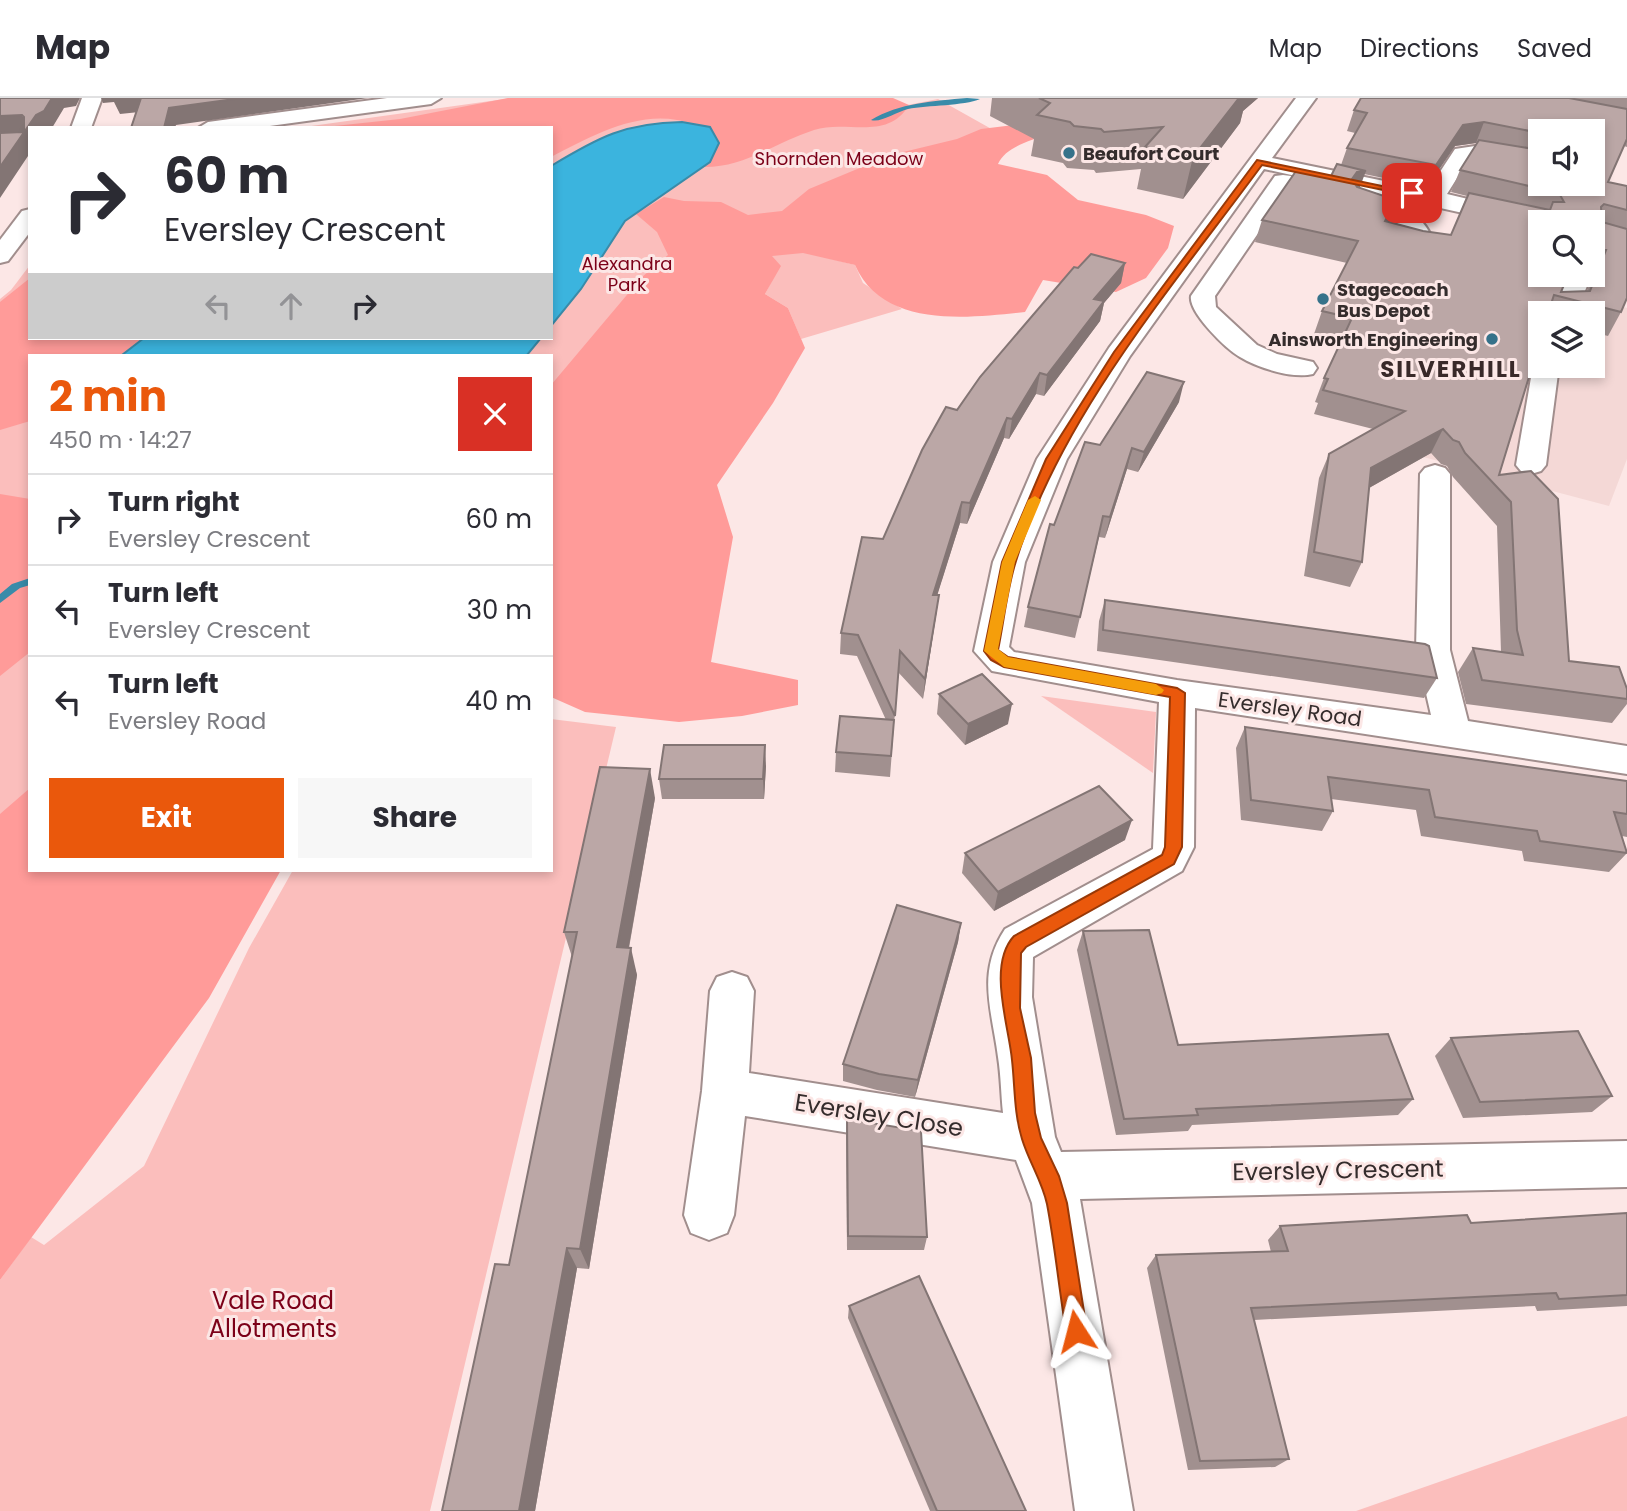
<!DOCTYPE html>
<html lang="en">
<head>
<meta charset="utf-8">
<style>
	:root { --surface:#fff; --page:#f7f7f7; --text:#2b2b33; --muted:#7c7c81; --line:#e1e1e2; --accent:#ea580c }
	body { margin:0; font-family:Poppins,sans-serif; background:var(--page); color:var(--text); height:100vh; display:flex; flex-direction:column; font-size:26px; white-space:nowrap }
	* { box-sizing:border-box; margin:0 }
	p { font-size:23px; color:var(--muted) }
	.icon { flex:none; width:38px; height:38px; fill:none; stroke:currentColor; stroke-width:2; stroke-linecap:round; stroke-linejoin:round }
	.map { position:relative; flex:1; overflow:hidden }
	.sheet { position:absolute; left:28px; top:256px; width:525px; height:518px; display:flex; flex-direction:column; background:var(--surface); border-radius:0px; box-shadow:0 4px 10px #0003 }
	.sheet>* { flex:none }
	.top-card { position:absolute; left:28px; top:28px; width:525px; height:214px; border-radius:0px; box-shadow:0 4px 10px #0003; background:#fff; color:var(--text); overflow:hidden }
	.tools { position:absolute; left:1528px; top:21px; display:grid; gap:14px }
	.tools a { display:grid; place-items:center; width:77px; height:77px; border-radius:0px; background:var(--surface); box-shadow:0 4px 10px #0003; font-size:35px }
	.pin { position:absolute; display:grid; place-items:center; width:60px; height:60px; color:#fff; margin:-30px; border-radius:14px; box-shadow:0 4px 10px #0006 }
	.me { position:absolute; width:77px; margin:-38px; rotate:351deg; stroke-linejoin:round; filter:drop-shadow(0 0 5px #0008) }
	.turn { display:flex; align-items:center; gap:24px; height:147px; padding:0 21px; font-size:32px }
	.turn .icon { width:91px; height:91px; stroke-width:2.5 }
	.turn b { display:block; font-size:49px; line-height:60px }
	.lanes { display:flex; align-items:center; height:66px; padding:0 21px; background:#0003; justify-content:center; gap:35px; direction:ltr }
	.lanes .off { opacity:.35 }
	.round { display:grid; place-items:center; flex:none; width:74px; height:74px; border-radius:0px; background:var(--page) }
	.overview { display:flex; align-items:center; justify-content:space-between; height:119px; padding:0 21px }
	h1 { font-size:42px; font-weight:700; line-height:52px; color:var(--accent) }
	.button { display:flex; gap:14px; margin-top:auto; padding:14px 21px }
	.button a { flex:1; height:80px; border-radius:0px; background:var(--accent); color:#fff; font-size:28px; font-weight:700; line-height:80px; text-align:center }
	.button a+a { background:var(--page); color:var(--text) }
	ul { padding:0; list-style:none }
	li { display:flex; align-items:center; gap:21px; height:91px; padding:0 21px; border-top:2px solid var(--line) }
	li div { flex:1 }
	li b { display:block; font-size:26px }
	li em { font-style:normal }
	header { display:flex; align-items:center; gap:42px; box-sizing:border-box; height:98px; padding:0 35px; background:var(--surface); border-bottom:2px solid var(--line) }
	header strong { font-size:33px }
	nav { display:flex; gap:38px; margin-inline-start:auto; font-size:24px }
	.map>svg:first-child { display:block }
	.built { fill:#f4d8d6; fill-rule:evenodd }
	.green { fill:#fbbebc }
	.forest { fill:#ff9b99 }
	.water { fill:#3bb4de; stroke:#398ba9; stroke-width:2 }
	.lines { fill:none; stroke-linecap:round; stroke-linejoin:round }
	.stream { fill:#398ba9; fill-rule:evenodd }
	.minor-casing { stroke:#a18e8d; stroke-width:4 }
	.minor { fill:#fff; fill-rule:evenodd }
	.wall { fill:#a1908f; fill-rule:evenodd }
	.shaded-wall { fill:#837574 }
	.building { fill:#bba7a6; stroke:#837574; stroke-width:2; fill-rule:evenodd }
	.route { fill:#ea580c; stroke:#983908; stroke-width:2 }
	.slow { fill:#f59e0b }
	.poi-dot { fill:#36728a; stroke:#fce7e6; stroke-width:2.5 }
	.labels { text-anchor:middle; dominant-baseline:central; stroke-width:6; stroke-linejoin:round; paint-order:stroke }
	.far-poi-label { font-size:18px; font-weight:bold; fill:#342c2c; stroke:#fce7e6; text-anchor:start }
	.far-park-label { font-size:18px; fill:#7c0018; stroke:#fce7e6 }
	.street-label { font-size:21px; fill:#342c2c; stroke:#fce7e6 }
	.far-district-label { font-size:23px; font-weight:bold; letter-spacing:2px; fill:#392929; stroke:#fce7e6 }
	.near-street-label { font-size:24px; fill:#342c2c; stroke:#fce7e6 }
	.near-park-label { font-size:24px; fill:#7c0018; stroke:#fce7e6 }
</style>
</head>
<body>
<header>
<strong>Map</strong>
<nav><a>Map</a><a>Directions</a><a>Saved</a></nav>
</header>
<div class="map">
<svg width="1627" height="1413" viewBox="0 0 1627 1413">
	<rect width="100%" height="100%" fill="#fce7e6"/>
	<path class="built" d="M1540,177H1592L1625,185L1617,207L1627,210V361L1609,408L1408,355ZM1540,215H1592V268H1540Z"/>
	<g class="green">
		<path d="M512,0H836L862,16L938,1L1004,38L832,161L855,167L863,185L902,211L801,241L788,210L765,196L772,183L551,315V257H30V709L0,748V201L11,192L30,167V240H551V30H297Z"/>
		<path d="M1041,598L1156,614L1153,675Z"/>
		<path d="M551,621L616,629L430,1413H0V1182L31,1139L44,1147L144,1068L249,850L293,772H551Z"/>
		<path d="M1627,1318V1413H1356Z"/>
	</g>
	<g class="forest">
		<path d="M508,0H893L909,7C887,44 846,21 814,32C771,46 738,75 690,68L703,31C695,28 685,23 677,22C633,14 588,40 551,59V30H316L400,21Z"/>
		<path d="M1021,26L1048,36C1031,43 1006,48 998,66L1047,77L1078,102L1146,117L1174,128L1168,150L1146,180L1116,194L1043,182L1025,214C968,220 883,231 855,167L803,155L772,158L781,168L765,196L788,210L805,250L773,305L717,387L733,439L711,564L798,582V607L742,618L679,624L585,614L551,599V287L642,179L668,157L657,134L636,116L664,99L684,103L721,104L748,117L782,113L809,91L891,57L957,41L981,31Z"/>
		<path d="M30,180V240H167L145,257H30V323L0,332V204Z"/>
		<path d="M0,396L30,401V554L0,578Z"/>
		<path d="M30,690V772H281L209,900L0,1182V716Z"/>
	</g>
	<g class="water">
		<path d="M682,24L710,29L719,45L710,64L625,123L581,191L551,228V68C599,39 625,25 682,24Z"/>
		<path d="M144,240H541L527,257H122Z"/>
	</g>
	<g class="lines">
		<g class="stream">
			<path d="M967,0L980,1C964,8 928,7 908,11C896,14 881,25 871,22C899,5 934,3 967,0Z"/>
			<path d="M30,480V487L20,490L0,505V496L12,486Z"/>
		</g>
		<g class="minor-casing">
			<g id="minor">
				<path d="M82,0H102L91,30H71Z"/>
				<path d="M387,0H441L431,6L255,30H198L208,24Z"/>
				<path d="M1296,0H1316L1272,60L1428,92L1455,51L1475,48L1540,61V73L1469,61L1447,96L1548,120L1551,124H1540V132L1264,71L1130,258L1067,361L1025,464L1009,549L1014,554L1177,582L1431,617L1416,552L1420,376L1425,370L1435,367L1445,370L1450,376V552L1468,623L1627,648V676L1195,610L1194,749L1182,773L1033,859L1032,899L1055,1039L1061,1054L1627,1043V1089L1080,1101L1133,1413H1075L1032,1105L1016,1062L745,1018L734,1117L727,1135L709,1142L691,1135L684,1117L702,993L710,893L717,879L732,874L747,879L754,893L749,975L1003,1015C1001,996 1001,978 998,959C992,912 976,875 1005,831L1153,751L1159,604L992,573L974,553L993,464L1037,361L1109,250Z"/>
				<path d="M1283,77L1291,78L1294,83L1215,198L1216,209L1257,247L1277,256L1313,264L1317,270L1313,276C1293,281 1258,270 1240,259C1226,251 1188,214 1191,198L1275,78Z"/>
				<path d="M1358,97C1389,105 1427,111 1434,148L1430,153H1414L1409,137L1400,127L1381,118L1350,109L1347,104L1350,99Z"/>
				<path d="M30,111V134L8,163L0,165V142L22,113Z"/>
				<path d="M1568,177H1592L1575,215H1551Z"/>
				<path d="M1537,262H1540V268H1559L1546,367L1541,373L1531,376L1521,373L1516,367L1533,268Z"/>
			</g>
		</g>
		<use href="#minor" class="minor"/>
	</g>
	<g class="wall">
		<path d="M992,0H1258L1243,13L1240,25L1183,101L1137,91L1141,71L1096,75L1094,72L1067,70L1063,65L1031,58L1034,41L990,18Z"/>
		<path d="M1361,0H1627V49L1624,48L1608,84L1627,88V200L1621,214L1608,238L1592,234V215H1540L1499,377L1531,373L1569,563L1627,591V606L1612,625L1466,606L1458,574L1473,550L1501,554L1497,428L1453,379L1447,368L1441,366L1431,355L1369,390L1362,464L1350,489L1304,478L1319,380L1329,356L1373,331L1314,316L1318,305L1315,304L1324,280L1341,243L1314,236L1322,213L1347,165L1255,144L1262,122L1330,80L1341,67L1347,50L1355,35L1347,33L1354,12ZM1540,33H1592L1540,86ZM1476,45L1477,46L1460,72L1451,94L1467,98L1451,137L1423,133L1388,123L1359,90L1364,76L1427,89L1455,48ZM1540,124H1592V175H1594L1587,193L1561,194Z"/>
		<path d="M1125,165L1121,185L1104,205L1100,223L1044,298L1036,296L1009,341L1004,340L967,426L960,425L937,497H939L936,518L923,601L898,574L890,679L835,674L836,654L886,622L857,558L840,556L841,535L883,441L957,312L1078,170Z"/>
		<path d="M1179,304L1138,374L1127,371L1105,440L1099,439L1075,540L1024,529L1028,509L1054,427L1100,347Z"/>
		<path d="M1105,502L1437,580L1424,600L1097,553L1099,523Z"/>
		<path d="M939,596L1008,626L965,647L937,616Z"/>
		<path d="M1245,629L1627,683V739L1622,738L1627,755L1609,774L1524,763L1522,753L1421,738L1416,712L1331,701L1333,713L1322,733L1241,722L1236,650Z"/>
		<path d="M766,668L764,701H662L659,681Z"/>
		<path d="M655,700L629,850L637,877L589,1171L577,1170L535,1413H442L509,1167L572,859L564,834Z"/>
		<path d="M1125,742L994,813L962,775L965,755Z"/>
		<path d="M961,825L958,844L915,999L877,992L843,983V966Z"/>
		<path d="M1083,833L1178,947L1413,1001L1398,1017L1192,1027L1188,1033L1116,1037L1077,852Z"/>
		<path d="M1451,940L1612,998L1592,1014L1463,1020L1435,958Z"/>
		<path d="M847,1021L927,1139L924,1152H847L846,1037Z"/>
		<path d="M1627,1115V1208L1537,1213L1535,1208L1254,1222L1289,1361L1275,1369L1188,1372L1147,1170L1156,1157L1271,1154L1268,1142L1280,1128L1471,1125Z"/>
		<path d="M849,1208L1026,1413H930L848,1220Z"/>
	</g>
	<g class="shaded-wall">
		<path d="M52,0H80L76,8L64,10L52,30H30V55L0,100V18L22,17L28,29L36,17Z"/>
		<path d="M101,0H144L149,13L120,16L114,4L103,5Z"/>
		<path d="M242,0H368L176,27L175,30H164L169,10Z"/>
		<path d="M1239,0H1258L1243,13L1240,25L1183,101L1193,59Z"/>
		<path d="M1484,24L1476,45L1455,48L1427,89L1436,67L1463,27Z"/>
		<path d="M1366,73L1358,94L1352,81L1357,74Z"/>
		<path d="M1396,102L1388,124L1385,123Z"/>
		<path d="M1125,165L1121,185L1104,205L1100,223L1044,298L1047,277L1094,201Z"/>
		<path d="M1040,275L1036,296L1009,341L1012,321Z"/>
		<path d="M1184,284L1179,304L1138,374L1144,354Z"/>
		<path d="M1007,320L1004,340L967,426L970,405Z"/>
		<path d="M1443,331L1431,355L1360,395L1371,370Z"/>
		<path d="M1132,350L1127,371L1105,440L1110,419Z"/>
		<path d="M962,404L960,425L931,517L933,497Z"/>
		<path d="M939,497L936,518L923,601L925,581Z"/>
		<path d="M1012,606L1008,626L965,647L968,626Z"/>
		<path d="M765,647L766,668L764,701L763,681Z"/>
		<path d="M650,671L655,700L624,876L617,849Z"/>
		<path d="M1132,722L1125,742L994,813L998,794Z"/>
		<path d="M961,825L958,844L915,999L918,982Z"/>
		<path d="M631,850L637,877L589,1171L580,1151Z"/>
		<path d="M567,1150L577,1170L535,1413H519Z"/>
	</g>
	<g class="building">
		<path d="M0,0H52L44,13L36,17L0,69V35L22,34L24,31V19L22,17L0,18Z"/>
		<path d="M141,0H242L169,10L164,30H131Z"/>
		<path d="M1039,0H1239L1193,59L1145,49L1163,29L1104,34L1101,31L1074,28L1070,24L1037,17L1050,5Z"/>
		<path d="M1361,0H1569L1627,11V41L1608,84L1627,88V112L1604,106L1601,109L1602,124L1627,131V200L1621,214L1554,197L1548,215H1540V243L1499,377L1531,373L1558,401L1569,563L1619,569L1627,591V601L1482,582L1473,550L1523,557L1517,532L1511,404L1465,355L1459,344L1453,342L1443,331L1371,370L1362,464L1314,454L1329,356L1405,313L1323,292L1328,281L1324,280L1352,220L1322,213L1358,143L1262,122L1296,73L1330,80L1337,66L1366,73L1357,74L1352,81L1357,89L1396,102L1385,123L1423,133L1451,137L1469,95L1550,112L1553,104H1564L1559,95L1460,72L1479,42L1540,52V86H1592V33H1540V35L1484,24L1463,27L1436,67L1347,50L1367,15L1354,12ZM1540,124H1592V152H1606L1590,193L1561,194L1568,177H1540Z"/>
		<path d="M1091,156L1125,165L1094,201L1104,203L1047,277L1040,275L1012,321L1007,320L970,405L962,404L933,497H939L925,581L900,553L895,618L858,537L841,535L862,439L883,441L922,352L946,309L957,312L980,279L1074,169L1078,170Z"/>
		<path d="M1147,274L1184,284L1144,354L1132,350L1110,419L1103,418L1080,519L1028,509L1050,426L1054,427L1085,344L1100,347Z"/>
		<path d="M1105,502L1425,546L1429,548L1437,580L1103,532Z"/>
		<path d="M982,576L1012,606L968,626L939,596Z"/>
		<path d="M840,618L894,622L891,658L836,654Z"/>
		<path d="M1245,629L1627,683V716L1614,714L1627,755L1540,743L1537,733L1435,719L1429,692L1328,679L1333,713L1251,702Z"/>
		<path d="M664,647H765L763,681H659Z"/>
		<path d="M600,669L650,671L617,849L631,850L580,1151L567,1150L519,1413H442L495,1166L509,1167L577,834H564Z"/>
		<path d="M1099,688L1132,722L998,794L965,755Z"/>
		<path d="M897,807L961,825L918,982L879,976L843,966Z"/>
		<path d="M1149,832L1178,947L1388,936L1413,1001L1196,1011L1198,1017L1124,1021L1083,833Z"/>
		<path d="M1578,933L1612,998L1480,1004L1451,940Z"/>
		<path d="M847,1021L921,1033L927,1139L848,1138Z"/>
		<path d="M1627,1115V1197L1559,1201L1556,1195L1251,1210L1289,1361L1200,1363L1156,1157L1288,1153L1280,1128L1467,1117L1471,1125Z"/>
		<path d="M919,1178L1026,1413H937L849,1208Z"/>
	</g>
	<path class="route" d="M1257,62L1416,95L1412,98L1262,67C1173,188 1061,318 1016,463C1007,491 1004,523 998,552L1008,559L1177,590L1185,595L1182,749L1174,766L1026,849L1021,855L1020,910L1031,960L1035,1015L1041,1040L1059,1078L1067,1105L1087,1233L1084,1241L1076,1244L1069,1241L1066,1233C1059,1191 1055,1148 1047,1106C1042,1083 1029,1064 1022,1041C1014,1015 1015,989 1012,962C1009,928 987,867 1014,838L1162,757L1165,749L1170,599L1004,569L991,562L984,553L1002,464L1046,361L1114,254Z"/>
	<path class="slow" d="M1035,398L1041,402L1015,464L998,551L1008,559L1156,586L1164,592L1162,595L1156,597L1004,569L984,553L1002,464L1028,402Z"/>
	<g class="poi-dot">
		<circle cx="1069" cy="55" r="7"/>
		<circle cx="1323" cy="201" r="7"/>
		<circle cx="1492" cy="241" r="7"/>
	</g>
	<g class="labels">
		<g class="far-poi-label">
			<text x="1083" y="55">Beaufort Court</text>
			<text x="1337" y="191">Stagecoach<tspan x="1337" dy="21">Bus Depot</tspan></text>
			<text x="1478" y="241" text-anchor="end">Ainsworth Engineering</text>
		</g>
		<g class="far-park-label">
			<text x="839" y="60">Shornden Meadow</text>
			<text x="627" y="165">Alexandra<tspan x="627" dy="21">Park</tspan></text>
		</g>
		<g class="street-label">
			<text transform="translate(1290 611) rotate(8)">Eversley Road</text>
		</g>
		<g class="far-district-label">
			<text x="1451" y="271">SILVERHILL</text>
		</g>
		<g class="near-street-label">
			<text transform="translate(879 1017) rotate(9)">Eversley Close</text>
			<text transform="translate(1338 1072) rotate(-1)">Eversley Crescent</text>
		</g>
		<g class="near-park-label">
			<text x="273" y="1202">Vale Road<tspan x="273" dy="28">Allotments</tspan></text>
		</g>
	</g>
</svg>
<div class="tools">
<a><svg class="icon" aria-label="sound" viewBox="0 0 24 24"><path d="M4 9h4l5-4v14l-5-4H4zM17 9q2 3 0 6"/></svg></a>
<a><svg class="icon" aria-label="search" viewBox="0 0 24 24"><circle cx="10" cy="10" r="6"/><path d="M15 15l6 6"/></svg></a>
<a><svg class="icon" aria-label="layers" viewBox="0 0 24 24"><path d="M12 4l9 5-9 5-9-5zM3 14l9 5 9-5"/></svg></a>
</div>
<div class="pin" style="left:1412px;top:95px;background:#d93025"><svg class="icon" aria-label="arrive" viewBox="0 0 24 24"><path d="M6 21V4h12l-3 4 3 4H6"/></svg></div>
<svg class="me" style="left:1076px;top:1233px" viewBox="-20 -20 40 40"><path d="M0-17L14 15 0 8-14 15z" fill="#ea580c" stroke="#fff" stroke-width="4"/></svg>
<div class="top-card">
<div class="turn"><svg class="icon" aria-label="right" viewBox="0 0 24 24"><path d="M7 20v-9h11M14 6l5 5-5 5"/></svg><div><b>60 m</b>Eversley Crescent</div></div>
<div class="lanes"><svg class="icon off" aria-label="left" viewBox="0 0 24 24"><path d="M17 20v-9H6M10 6l-5 5 5 5"/></svg><svg class="icon off" aria-label="ahead" viewBox="0 0 24 24"><path d="M12 20V5M6 11l6-6 6 6"/></svg><svg class="icon" aria-label="right" viewBox="0 0 24 24"><path d="M7 20v-9h11M14 6l5 5-5 5"/></svg></div>
</div>
<section class="sheet">
<div class="overview"><div><h1>2 min</h1><p>450 m · 14:27</p></div><a class="round" style="background:#d93025;color:#fff"><svg class="icon" aria-label="close" viewBox="0 0 24 24"><path d="M6 6l12 12M18 6L6 18"/></svg></a></div>
<ul>
<li><svg class="icon" aria-label="right" viewBox="0 0 24 24"><path d="M7 20v-9h11M14 6l5 5-5 5"/></svg><div><b>Turn right</b><p>Eversley Crescent</p></div><em>60 m</em></li>
<li><svg class="icon" aria-label="left" viewBox="0 0 24 24"><path d="M17 20v-9H6M10 6l-5 5 5 5"/></svg><div><b>Turn left</b><p>Eversley Crescent</p></div><em>30 m</em></li>
<li><svg class="icon" aria-label="left" viewBox="0 0 24 24"><path d="M17 20v-9H6M10 6l-5 5 5 5"/></svg><div><b>Turn left</b><p>Eversley Road</p></div><em>40 m</em></li>
</ul>
<div class="button"><a>Exit</a><a>Share</a></div>
</section>
</div>
</body>
</html>
